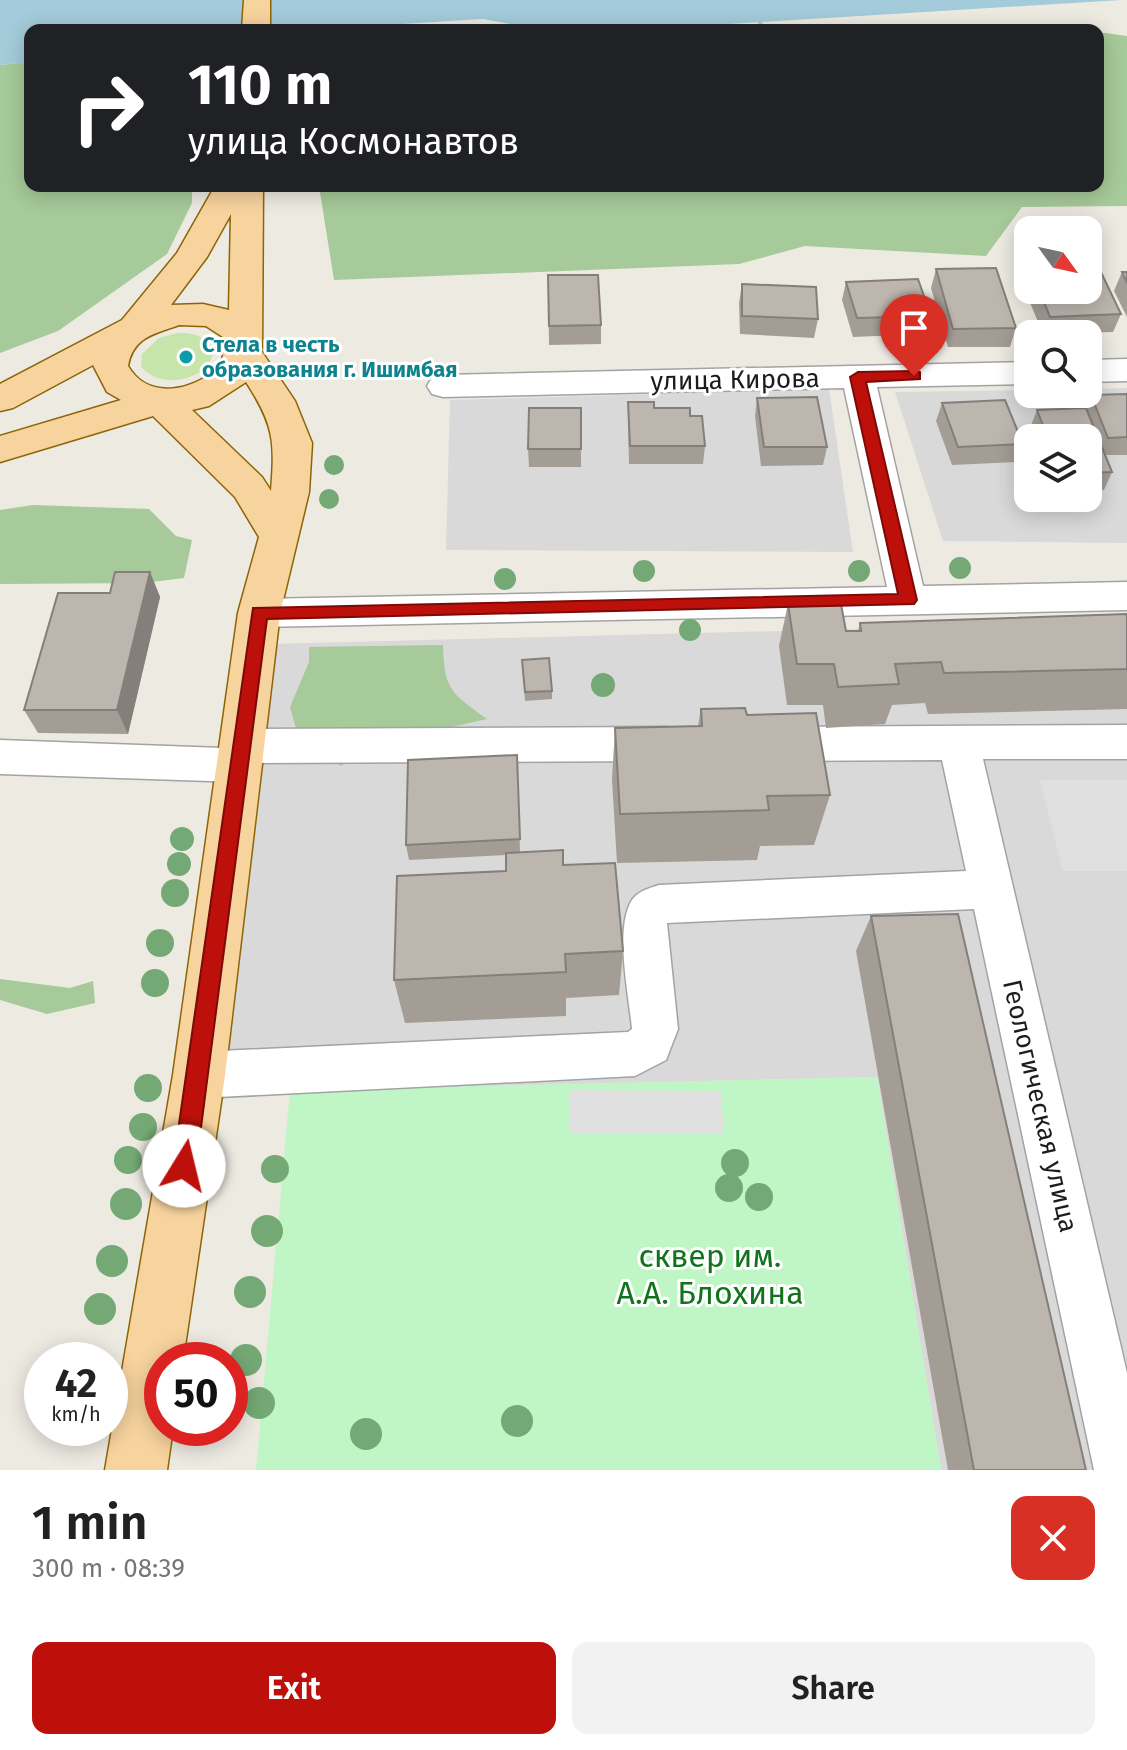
<!DOCTYPE html>
<html lang="en">
<head>
<meta charset="utf-8">
<style>
	:root { --surface:#fff; --page:#f2f2f2; --text:#222; --muted:#767676; --accent:#be100a }
	body { margin:0; font-family:"Fira Sans",sans-serif; background:var(--page); color:var(--text); height:100vh; display:flex; flex-direction:column; font-size:30px; white-space:nowrap }
	* { box-sizing:border-box; margin:0 }
	p { font-size:26px; color:var(--muted) }
	.icon { flex:none; width:44px; height:44px; fill:none; stroke:currentColor; stroke-width:2; stroke-linecap:round; stroke-linejoin:round }
	.map { position:relative; height:1470px; overflow:hidden }
	.drawer { display:flex; flex-direction:column; background:var(--surface); flex:1 }
	.drawer>* { flex:none }
	.hud { position:absolute; left:24px; top:24px; width:1080px; height:168px; border-radius:16px; box-shadow:0 4px 20px #0003; background:#202124; color:#fff; overflow:hidden }
	.needle { width:52px; rotate:123deg }
	.fabs { position:absolute; left:1014px; top:216px; display:grid; gap:16px }
	.fabs a { display:grid; place-items:center; width:88px; height:88px; border-radius:16px; background:var(--surface); box-shadow:0 4px 20px #0003; font-size:40px }
	.speed { position:absolute; left:24px; top:1342px; display:flex; gap:16px; font-size:40px; font-weight:700; text-align:center }
	.speed>* { display:grid; place-content:center; width:104px; height:104px; border-radius:50%; background:var(--surface); box-shadow:0 4px 20px #0003; line-height:1 }
	.speed small { font-size:20px; font-weight:400 }
	.speed .limit { border:12px solid #d22; background:#fff; color:#111 }
	.pin { position:absolute; display:grid; place-items:center; width:68px; height:68px; color:#fff; margin:-82px -34px; border-radius:50% 50% 50% 0; rotate:-45deg; box-shadow:0 0 8px #0007 }
	.pin .icon { rotate:45deg }
	.me { position:absolute; width:88px; margin:-44px; rotate:9deg; stroke-linejoin:round; filter:drop-shadow(0 0 6px #0008) }
	.turn { display:flex; align-items:center; gap:28px; height:168px; padding:0 32px; font-size:36px }
	.turn .icon { width:104px; height:104px; stroke-width:2.5 }
	.turn b { display:block; font-size:56px; line-height:68px }
	.round { display:grid; place-items:center; flex:none; width:84px; height:84px; border-radius:16px; background:var(--page) }
	.headline { display:flex; align-items:center; justify-content:space-between; height:136px; padding:0 32px }
	h1 { font-size:48px; font-weight:600; line-height:60px }
	.primary-button { display:flex; gap:16px; margin-top:auto; padding:16px 32px }
	.primary-button a { flex:1; height:92px; border-radius:16px; background:var(--accent); color:#fff; font-size:32px; font-weight:600; line-height:92px; text-align:center }
	.primary-button a+a { background:var(--page); color:var(--text) }
	.map>svg:first-child { display:block }
	.residential { fill:#dad9d9; fill-rule:evenodd }
	.grass { fill:#c5e5aa }
	.forest { fill:#a6ca99 }
	.park { fill:#c0f6c6 }
	.parking { fill:#e0e0e0 }
	.water { fill:#a4cbd9 }
	.lines { fill:none; stroke-linecap:round; stroke-linejoin:round }
	.stream { fill:#a4cbd9; fill-rule:evenodd }
	.minor-casing { stroke:#a3a3a3; stroke-width:3 }
	.major-casing { stroke:#8d6507; stroke-width:3 }
	.minor { fill:#fff; fill-rule:evenodd }
	.major { fill:#f7d39e; fill-rule:evenodd }
	.tree { fill:#74a975 }
	.wall { fill:#a39d96 }
	.shaded-wall { fill:#847f7a }
	.building { fill:#bdb6af; stroke:#847f7a; stroke-width:2 }
	.route { fill:#be100a; stroke:#7c0a06; stroke-width:2 }
	.culture-dot { fill:#0f9aa8; stroke:#fff; stroke-width:3 }
	.labels { text-anchor:middle; dominant-baseline:central; stroke-width:6; stroke-linejoin:round; paint-order:stroke }
	.far-culture-label { font-size:22px; font-weight:bold; fill:#0d838f; stroke:#fff; text-anchor:start }
	.street-label { font-size:26px; fill:#1c1c1c; stroke:#fff }
	.near-park-label { font-size:32px; fill:#11741c; stroke:#fff }
</style>
</head>
<body>
<div class="map">
<svg width="1127" height="1470" viewBox="0 0 1127 1470">
	<rect width="100%" height="100%" fill="#edeae2"/>
	<g class="residential">
		<path d="M1127,388V543L943,541L895,392L1028,390V394H1088V389ZM1028,438H1088V498H1028Z"/>
		<path d="M829,389L853,552L446,550L450,400Z"/>
		<path d="M1127,622V1470H941L877,1077L216,1093L271,644Z"/>
	</g>
	<path class="grass" d="M177,333C193,333 209,335 213,353C207,382 158,390 141,366L142,354L159,338Z"/>
	<g class="forest">
		<path d="M1098,32L1127,36V206L1022,207L986,256L805,246L739,264L334,280L319,186H1098Z"/>
		<path d="M30,62V186H192V203L167,254L58,331L0,353V65Z"/>
		<path d="M33,505L149,509L176,536L192,540L184,578L144,583L0,584V510Z"/>
		<path d="M443,645C444,691 452,693 487,719L354,749L342,766L302,750L290,707L309,662V647Z"/>
		<path d="M0,979L70,988L93,981L95,1003L47,1014L0,1000Z"/>
	</g>
	<path class="park" d="M877,1077L941,1470H256L290,1090Z"/>
	<g class="parking">
		<path d="M1040,780H1127V871H1063Z"/>
		<path d="M570,1090L721,1091L724,1133H569Z"/>
	</g>
	<path class="water" d="M0,0H1121L630,30H541L483,19L321,29L30,30V62L0,65Z"/>
	<g class="lines">
		<path class="stream" d="M758,21H762L764,30H758Z"/>
		<g class="minor-casing">
			<g id="minor">
				<path d="M1127,359V381L1088,382V360Z"/>
				<path d="M1028,362V384L877,387L923,586L1127,582V610L259,627L246,623L240,613L246,603L259,599L887,587L844,388L443,397L432,394L427,386L432,378L443,375Z"/>
				<path d="M1127,725V759H983L1127,1373V1470H1094L974,909L667,923L678,1029L666,1060L635,1076L199,1098L182,1091L175,1075L182,1059L199,1052L628,1032L632,1029C629,996 614,928 632,900C638,891 650,888 659,885L966,871L942,760L767,761L753,756L747,744L753,732L767,727Z"/>
				<path d="M667,727L681,732L687,744L681,756L667,761L258,763L253,777L239,782L0,774V740L223,748L228,734L242,729Z"/>
			</g>
		</g>
		<g class="major-casing">
			<g id="major">
				<path d="M244,0H270V30H242Z"/>
				<path d="M215,186H263L262,352L295,401L312,443L309,492L280,613L225,1075L183,1360H162V1428H173L167,1470H105L173,1075L238,613L259,537L235,497L153,416L0,462V436L121,400L107,392L93,365L13,408L0,411V384L122,320L177,253ZM231,214L229,310L203,304L171,305L207,257ZM179,325L206,326L223,337L225,346L221,365C196,390 149,402 128,366C133,337 154,334 179,325ZM246,382C274,425 275,441 271,491L262,477L192,410L209,406Z"/>
			</g>
		</g>
		<use href="#minor" class="minor"/>
		<use href="#major" class="major"/>
	</g>
	<g class="tree">
		<circle cx="334" cy="465" r="10"/>
		<circle cx="329" cy="499" r="10"/>
		<circle cx="960" cy="568" r="11"/>
		<circle cx="644" cy="571" r="11"/>
		<circle cx="859" cy="571" r="11"/>
		<circle cx="505" cy="579" r="11"/>
		<circle cx="690" cy="630" r="11"/>
		<circle cx="603" cy="685" r="12"/>
		<circle cx="182" cy="839" r="12"/>
		<circle cx="179" cy="864" r="12"/>
		<circle cx="175" cy="893" r="14"/>
		<circle cx="160" cy="943" r="14"/>
		<circle cx="155" cy="983" r="14"/>
		<circle cx="148" cy="1088" r="14"/>
		<circle cx="143" cy="1127" r="14"/>
		<circle cx="128" cy="1160" r="14"/>
		<circle cx="735" cy="1163" r="14"/>
		<circle cx="275" cy="1169" r="14"/>
		<circle cx="729" cy="1188" r="14"/>
		<circle cx="759" cy="1197" r="14"/>
		<circle cx="126" cy="1204" r="16"/>
		<circle cx="267" cy="1231" r="16"/>
		<circle cx="112" cy="1261" r="16"/>
		<circle cx="250" cy="1292" r="16"/>
		<circle cx="100" cy="1309" r="16"/>
		<circle cx="246" cy="1360" r="16"/>
		<circle cx="259" cy="1403" r="16"/>
		<circle cx="517" cy="1421" r="16"/>
		<circle cx="366" cy="1434" r="16"/>
	</g>
	<g class="wall">
		<path d="M936,269L1016,328L1010,347H948L931,288Z"/>
		<path d="M1122,272H1127V317L1114,291Z"/>
		<path d="M548,275L601,325V344L549,345Z"/>
		<path d="M1028,276V290H1088L1121,314L1113,332L1043,334L1024,288Z"/>
		<path d="M846,282L931,316L926,334L853,337L842,300Z"/>
		<path d="M742,284L818,319L814,338L740,334L739,303Z"/>
		<path d="M1127,394V455H1105L1112,472L1104,490H1088V438H1034L1030,428L1037,410L1085,408L1091,395Z"/>
		<path d="M757,398L827,447L823,465L761,466L755,416Z"/>
		<path d="M628,402L690,416L705,446L703,464H629L628,420Z"/>
		<path d="M942,403L1023,444L1016,462L952,465L936,421Z"/>
		<path d="M581,408V467H529L528,449Z"/>
		<path d="M150,572L160,597L128,734L38,733L24,710L110,593Z"/>
		<path d="M788,604L846,631H858L860,623L1127,614V709L928,714L925,703L892,705L885,724L826,728L823,705H787L779,646Z"/>
		<path d="M522,660L552,691V699L525,701Z"/>
		<path d="M701,709L747,715L830,795L814,845L760,846L757,860L617,863L612,780L615,728L698,726Z"/>
		<path d="M517,755L520,852L563,865L623,951L619,995L566,998V1016L405,1023L394,980L506,871V855L409,860L406,845Z"/>
		<path d="M871,916L1086,1470H948L856,951Z"/>
	</g>
	<path class="shaded-wall" d="M150,572L160,597L128,734L117,710Z"/>
	<g class="building">
		<path d="M996,268L1016,328L953,329L936,269Z"/>
		<path d="M1088,268H1099L1121,314L1050,317L1039,290H1088Z"/>
		<path d="M1122,272H1127V283Z"/>
		<path d="M548,275H598L601,325L549,326Z"/>
		<path d="M918,279L931,316L857,318L846,282Z"/>
		<path d="M742,284L816,287L818,319L742,316Z"/>
		<path d="M1127,394V437L1108,438L1091,395Z"/>
		<path d="M817,397L827,447H764L757,398Z"/>
		<path d="M1005,400L1023,444L958,447L942,403Z"/>
		<path d="M628,402H654V408H690V416H702L705,446H630Z"/>
		<path d="M529,408H581V449H528Z"/>
		<path d="M1086,408L1112,472L1088,473V438H1048L1037,410Z"/>
		<path d="M115,572H150L117,710H24L58,593H110Z"/>
		<path d="M788,604H841L846,631H861L860,623L1127,614V669L944,673L941,662L895,664L899,684L838,687L834,664H797Z"/>
		<path d="M549,658L552,691L525,692L522,660Z"/>
		<path d="M745,708L747,715L816,713L830,795L767,796L769,810L620,814L615,728L702,726L701,709Z"/>
		<path d="M517,755L520,839L406,845L408,760Z"/>
		<path d="M563,850V865L615,863L623,951L565,954L566,972L394,980L397,876L506,871V853Z"/>
		<path d="M958,914L1086,1470H974L871,916Z"/>
	</g>
	<path class="route" d="M914,371L920,372V379L866,382L917,600L914,604L267,619L196,1166L192,1174L184,1177L176,1174L173,1166L253,608L898,594L850,377L858,372Z"/>
	<circle class="culture-dot" cx="186" cy="357" r="8"/>
	<g class="labels">
		<g class="far-culture-label">
			<text x="202" y="344">Стела в честь<tspan x="202" dy="25">образования г. Ишимбая</tspan></text>
		</g>
		<g class="street-label">
			<text transform="translate(735 380) rotate(-1)">улица Кирова</text>
			<text transform="translate(1040 1106) rotate(77)">Геологическая улица</text>
		</g>
		<g class="near-park-label">
			<text x="710" y="1256">сквер им.<tspan x="710" dy="37">А.А. Блохина</tspan></text>
		</g>
	</g>
</svg>
<div class="fabs">
<a><svg class="needle" viewBox="-14 -14 28 28"><path d="M0-13l5 13h-10z" fill="#e53935"/><path d="M0 13l5-13h-10z" fill="#767676"/></svg></a>
<a><svg class="icon" aria-label="search" viewBox="0 0 24 24"><circle cx="10" cy="10" r="6"/><path d="M15 15l6 6"/></svg></a>
<a><svg class="icon" aria-label="layers" viewBox="0 0 24 24"><path d="M12 4l9 5-9 5-9-5zM3 14l9 5 9-5"/></svg></a>
</div>
<div class="speed"><div>42<small>km/h</small></div><div class="limit">50</div></div>
<div class="pin" style="left:914px;top:376px;background:#d93025"><svg class="icon" aria-label="arrive" viewBox="0 0 24 24"><path d="M6 21V4h12l-3 4 3 4H6"/></svg></div>
<svg class="me" style="left:184px;top:1166px" viewBox="-20 -20 40 40"><circle r="19" fill="#fff"/><path d="M0-13L10 11 0 6-10 11z" fill="#be100a"/></svg>
<div class="hud">
<div class="turn"><svg class="icon" aria-label="right" viewBox="0 0 24 24"><path d="M7 20v-9h11M14 6l5 5-5 5"/></svg><div><b>110 m</b>улица Космонавтов</div></div>
</div>
</div>
<section class="drawer">
<div class="headline"><div><h1>1 min</h1><p>300 m · 08:39</p></div><a class="round" style="background:#d93025;color:#fff"><svg class="icon" aria-label="close" viewBox="0 0 24 24"><path d="M6 6l12 12M18 6L6 18"/></svg></a></div>
<div class="primary-button"><a>Exit</a><a>Share</a></div>
</section>
</body>
</html>
